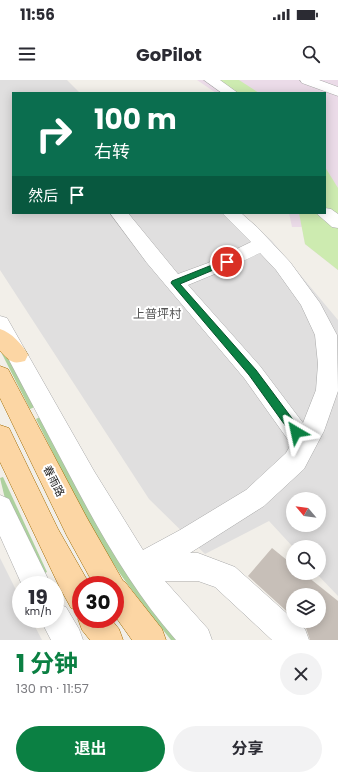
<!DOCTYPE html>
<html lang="zh">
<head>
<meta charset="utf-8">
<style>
	:root { --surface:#fff; --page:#f2f2f3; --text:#2b2b33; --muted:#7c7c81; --accent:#0b8043 }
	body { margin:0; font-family:Poppins,"Noto Sans SC",sans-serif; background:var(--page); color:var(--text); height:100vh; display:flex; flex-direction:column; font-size:15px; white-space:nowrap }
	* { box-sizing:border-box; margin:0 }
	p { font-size:13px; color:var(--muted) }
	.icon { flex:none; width:22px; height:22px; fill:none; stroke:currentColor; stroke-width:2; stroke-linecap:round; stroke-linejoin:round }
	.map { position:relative; height:560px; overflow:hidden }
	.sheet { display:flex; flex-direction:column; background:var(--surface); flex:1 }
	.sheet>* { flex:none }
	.top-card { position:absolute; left:12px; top:12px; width:314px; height:122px; border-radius:0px; box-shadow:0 2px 10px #0003; background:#0b6e4f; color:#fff; overflow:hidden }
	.needle { width:26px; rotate:299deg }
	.fabs { position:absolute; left:286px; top:412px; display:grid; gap:8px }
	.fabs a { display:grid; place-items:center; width:40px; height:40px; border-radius:50%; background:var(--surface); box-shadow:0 2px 10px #0003; font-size:20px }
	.speed { position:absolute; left:12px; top:496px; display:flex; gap:8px; font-size:20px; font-weight:700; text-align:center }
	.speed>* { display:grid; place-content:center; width:52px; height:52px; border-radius:50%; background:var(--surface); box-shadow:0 2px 10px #0003; line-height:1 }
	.speed small { font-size:10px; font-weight:400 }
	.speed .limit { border:6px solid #d22; background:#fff; color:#111 }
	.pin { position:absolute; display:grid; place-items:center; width:34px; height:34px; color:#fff; margin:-17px; border:2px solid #fff; border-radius:50%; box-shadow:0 1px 4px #0007 }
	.me { position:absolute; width:44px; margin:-22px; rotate:324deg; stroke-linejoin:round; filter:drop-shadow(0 0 3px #0008) }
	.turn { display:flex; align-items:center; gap:14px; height:84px; padding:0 16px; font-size:18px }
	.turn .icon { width:52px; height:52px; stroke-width:2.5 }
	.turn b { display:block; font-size:28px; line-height:34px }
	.then { display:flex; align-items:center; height:38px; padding:0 16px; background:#0003; gap:8px; font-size:15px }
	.round { display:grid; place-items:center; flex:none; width:42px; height:42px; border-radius:21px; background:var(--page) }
	.head { display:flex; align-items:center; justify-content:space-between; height:68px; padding:0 16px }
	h1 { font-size:24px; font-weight:700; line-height:30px; color:var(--accent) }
	.button { display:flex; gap:8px; margin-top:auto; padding:8px 16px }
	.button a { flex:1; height:46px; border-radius:24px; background:var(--accent); color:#fff; font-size:16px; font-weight:700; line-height:46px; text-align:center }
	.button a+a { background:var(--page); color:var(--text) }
	.status { display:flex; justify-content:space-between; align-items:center; height:28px; padding:0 20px; background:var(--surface); direction:ltr }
	.status svg { height:11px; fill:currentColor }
	header { display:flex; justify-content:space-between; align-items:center; height:52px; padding:0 16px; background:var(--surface); font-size:18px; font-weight:700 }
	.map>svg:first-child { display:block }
	.residential { fill:#e0dfdf; fill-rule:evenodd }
	.industrial { fill:#ebdbe8 }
	.grass { fill:#cdebb0 }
	.forest { fill:#add19e }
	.building { fill:#c7bfb8 }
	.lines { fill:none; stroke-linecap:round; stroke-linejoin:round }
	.minor-casing { stroke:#a9a9a9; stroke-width:1 }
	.major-casing { stroke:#a06b00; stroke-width:1 }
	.minor { fill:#fff; fill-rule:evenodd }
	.major { fill:#fcd6a4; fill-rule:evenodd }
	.route { fill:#0b8043; stroke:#07532c }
	.labels { text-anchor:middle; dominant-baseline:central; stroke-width:4; stroke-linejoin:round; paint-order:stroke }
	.street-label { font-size:11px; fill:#222; stroke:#fff }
	.neighbourhood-label { font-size:12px; fill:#555; stroke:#fff }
</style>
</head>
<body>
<div class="status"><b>11:56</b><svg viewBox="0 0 49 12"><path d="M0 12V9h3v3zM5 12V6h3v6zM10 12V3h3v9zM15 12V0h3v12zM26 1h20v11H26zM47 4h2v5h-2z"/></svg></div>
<header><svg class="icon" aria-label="menu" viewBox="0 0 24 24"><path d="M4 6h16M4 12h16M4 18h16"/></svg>GoPilot<svg class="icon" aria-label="search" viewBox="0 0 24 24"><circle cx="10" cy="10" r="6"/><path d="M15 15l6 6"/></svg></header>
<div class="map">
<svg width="338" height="560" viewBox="0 0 338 560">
	<rect width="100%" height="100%" fill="#f2efe9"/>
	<g class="residential">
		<path d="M0,0H67L80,13H13V133H240L272,161L338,240V516L316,493H319V467H293L269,441L205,474L149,419L0,190ZM293,419H319V445H293Z"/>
		<path d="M0,478L21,520V539H31L42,560H0Z"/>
	</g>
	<path class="industrial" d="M197,0H338V190L305,164L302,147H292L289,133H325V13H216Z"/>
	<g class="grass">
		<path d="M217,0H239L259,13H237Z"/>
		<path d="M325,87L338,108V137L325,128Z"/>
		<path d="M299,133H317L338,148V190L305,164Z"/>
	</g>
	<g class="forest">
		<path d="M1,272H3L20,291L39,325L30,329Z"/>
		<path d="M44,335L188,560H171C156,541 140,522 126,502C90,452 64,394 36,339Z"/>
		<path d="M3,397L47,492L38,496L8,431L0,398Z"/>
	</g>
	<path class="building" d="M272,468L293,485V493H303L338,521V560H310L306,548L298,541H319V515H293V537L248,496Z"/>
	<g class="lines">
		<g class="minor-casing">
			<g id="minor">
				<path d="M204,0H220L238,13H222Z"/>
				<path d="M300,0H319L338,7V16L302,3Z"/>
				<path d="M325,128L331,129L338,134V148L332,147L316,133H325Z"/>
				<path d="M110,133H128L178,194L208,183L251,162L222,133H241L257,147L290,182L320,223L337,255L338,311L324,351L304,389L264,426L190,473H198L235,487L293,539V541H296L305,549L309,560H272L215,507L198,501H165L208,549L212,560H176C132,510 99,451 68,392C45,349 23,306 0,263V236L7,238L94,391L143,470L180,450L246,410L286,373L291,364L244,298L147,183ZM260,173L276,190L301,225L315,255L318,284L316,310L303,343L260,286L188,205L222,191Z"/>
				<path d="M0,415L9,419L51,505H22L0,456Z"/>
				<path d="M55,523L66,527L79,549L83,560H51L40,539H55Z"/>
			</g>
		</g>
		<g class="major-casing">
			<g id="major">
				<path d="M0,249C12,253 22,264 28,275L25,281C11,285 9,280 0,271Z"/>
				<path d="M0,286L8,289L87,438L123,501L125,502L162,549L166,560H132L115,536V505H94L67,456L0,318Z"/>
				<path d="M0,345L9,348L58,449L90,505H81V539H111L119,549L123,560H90L82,550L78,539L81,532L71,528L60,508L0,382Z"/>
			</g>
		</g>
		<use href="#minor" class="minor"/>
		<use href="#major" class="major"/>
	</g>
	<path class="route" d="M227,179L231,182L230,183L180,204L256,290L300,349L301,352L300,355H292L249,295L171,203L172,201Z"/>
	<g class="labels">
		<g class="street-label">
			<text transform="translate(54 401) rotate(63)">春雨路</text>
		</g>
		<g class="neighbourhood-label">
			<text x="157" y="233">上普坪村</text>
		</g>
	</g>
</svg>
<div class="fabs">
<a><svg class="needle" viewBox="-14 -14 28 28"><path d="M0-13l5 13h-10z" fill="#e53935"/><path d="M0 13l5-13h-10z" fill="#7c7c81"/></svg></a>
<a><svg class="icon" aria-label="search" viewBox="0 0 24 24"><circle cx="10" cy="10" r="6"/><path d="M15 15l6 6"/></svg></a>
<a><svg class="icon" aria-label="layers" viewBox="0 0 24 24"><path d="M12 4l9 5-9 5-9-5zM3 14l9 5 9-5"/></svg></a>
</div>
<div class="speed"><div>19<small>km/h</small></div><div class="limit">30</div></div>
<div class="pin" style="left:227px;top:182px;background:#d93025"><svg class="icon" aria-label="arrive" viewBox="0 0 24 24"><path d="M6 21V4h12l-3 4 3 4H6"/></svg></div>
<svg class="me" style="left:296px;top:352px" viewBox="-20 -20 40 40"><path d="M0-17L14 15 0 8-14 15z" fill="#0b8043" stroke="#fff" stroke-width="4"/></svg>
<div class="top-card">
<div class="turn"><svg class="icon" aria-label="right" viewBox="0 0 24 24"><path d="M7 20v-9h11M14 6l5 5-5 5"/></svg><div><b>100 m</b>右转</div></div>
<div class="then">然后<svg class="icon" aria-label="arrive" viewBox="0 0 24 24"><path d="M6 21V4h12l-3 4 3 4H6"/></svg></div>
</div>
</div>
<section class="sheet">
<div class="head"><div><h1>1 分钟</h1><p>130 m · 11:57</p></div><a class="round"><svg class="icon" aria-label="close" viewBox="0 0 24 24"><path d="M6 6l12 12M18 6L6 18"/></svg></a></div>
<div class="button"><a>退出</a><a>分享</a></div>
</section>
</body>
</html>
